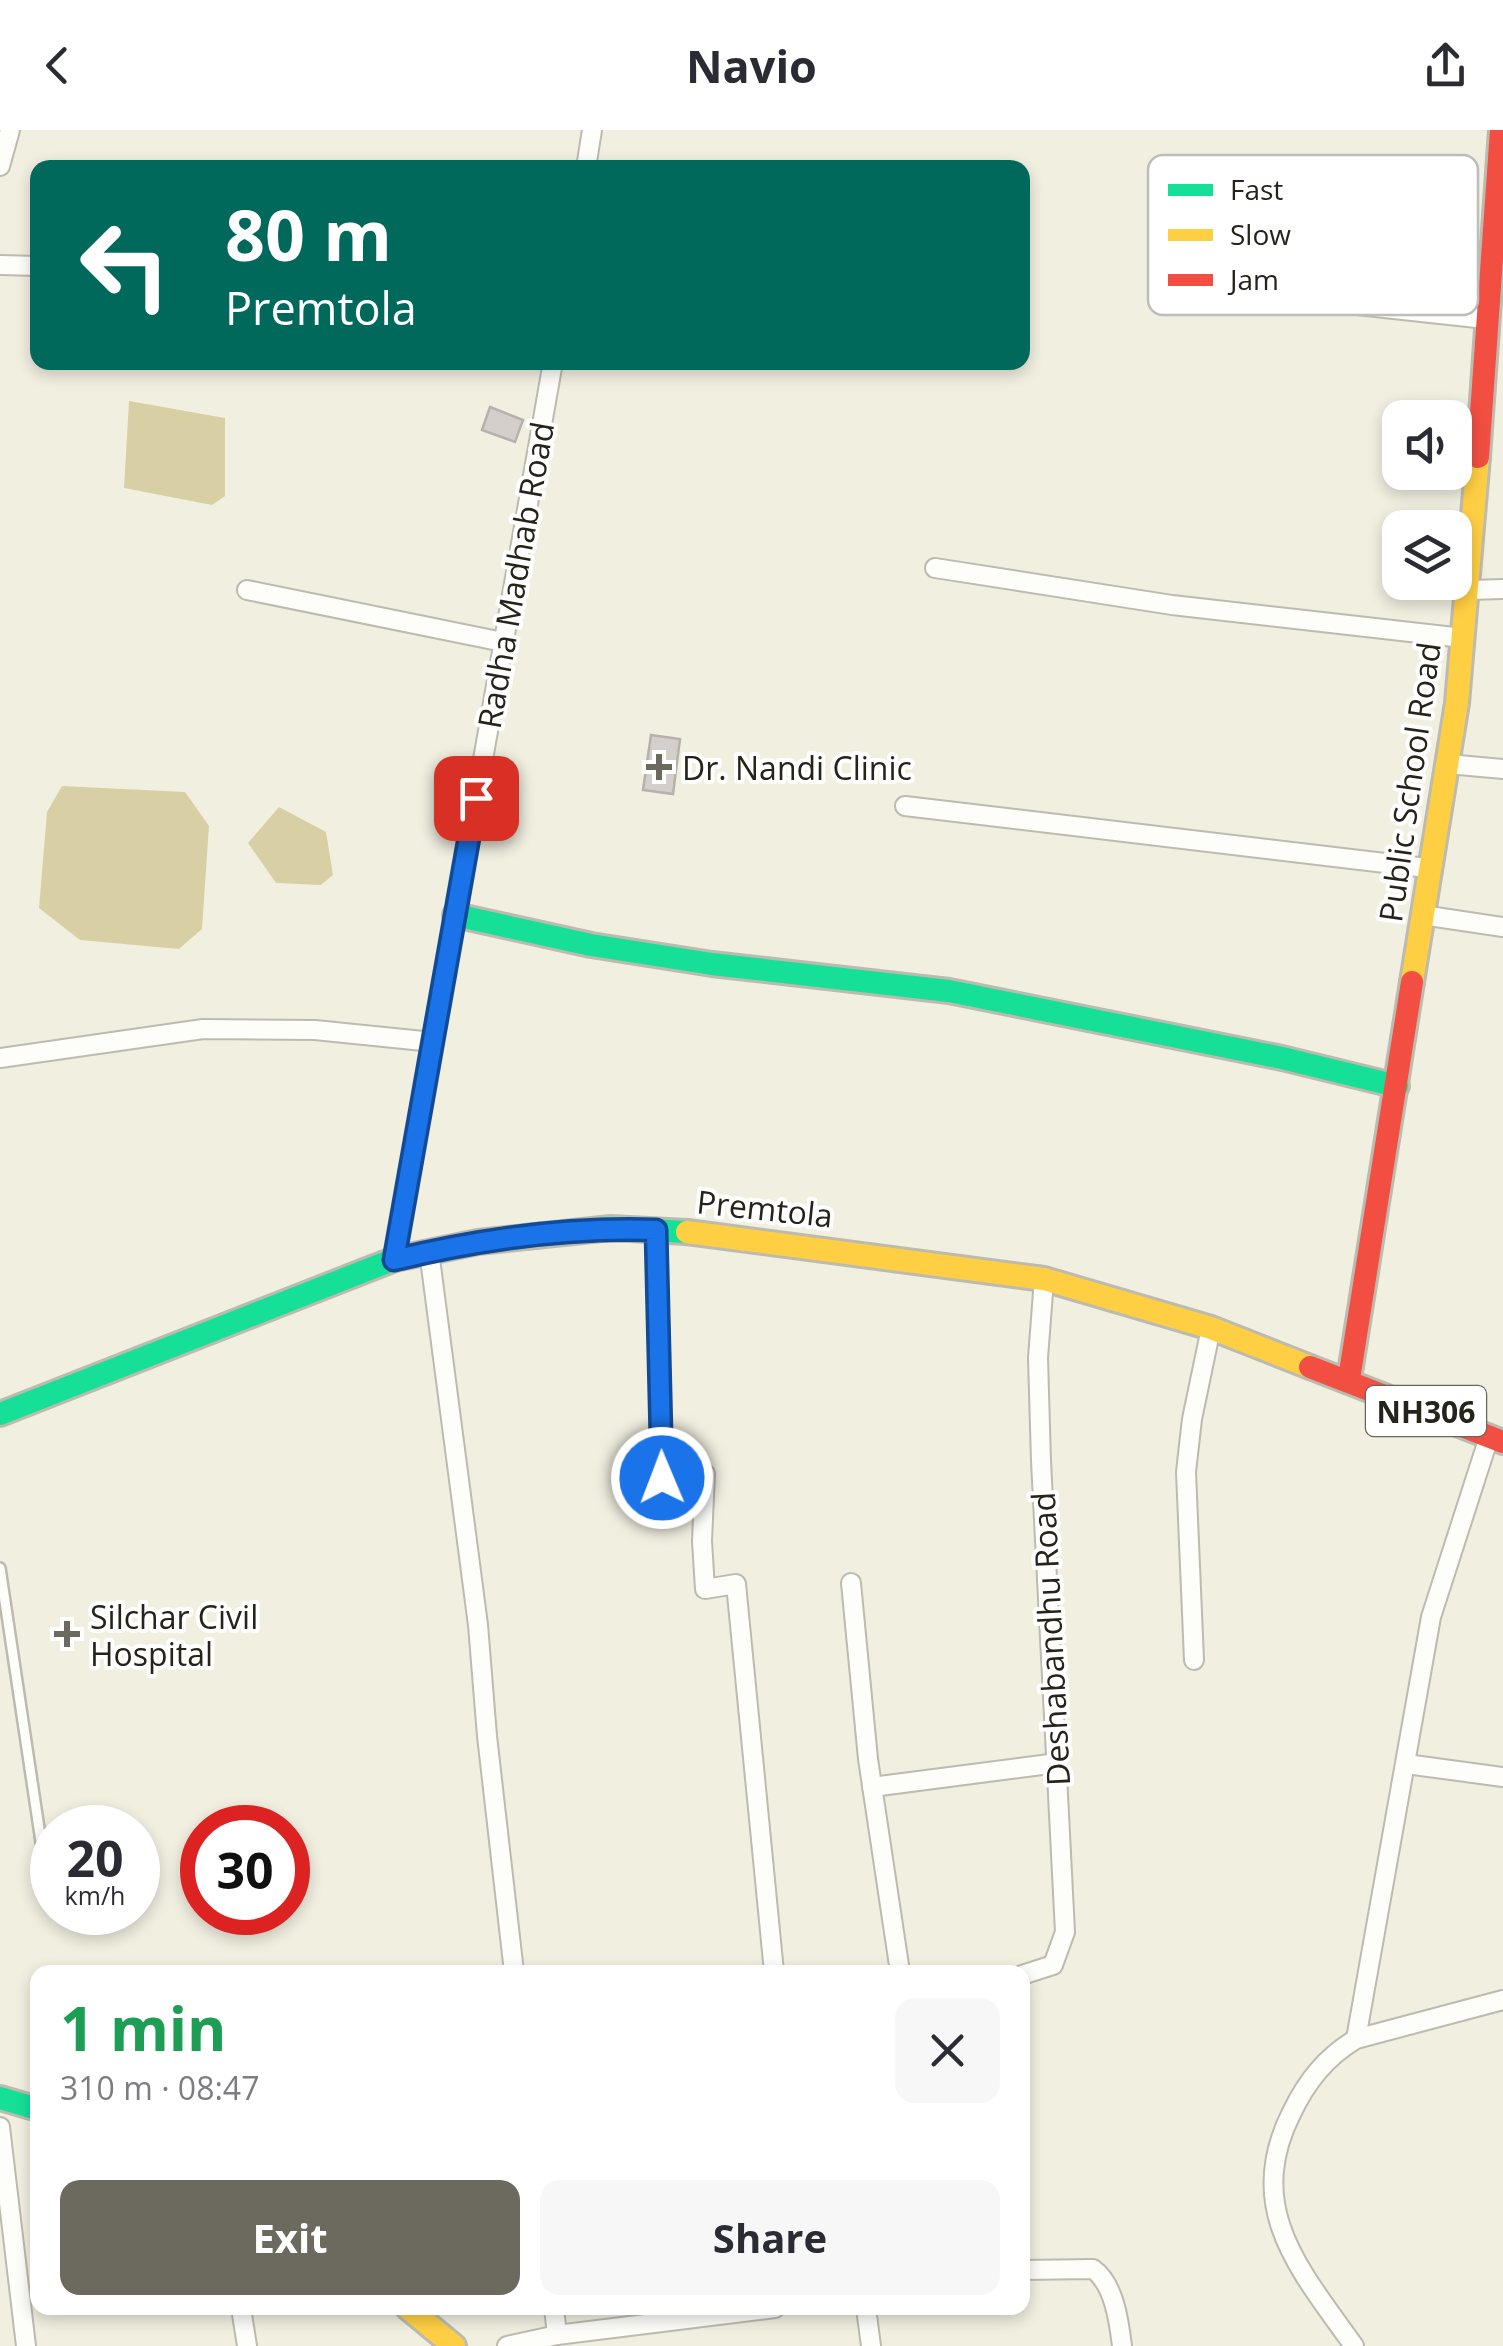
<!DOCTYPE html>
<html lang="en">
<head>
<meta charset="utf-8">
<style>
	:root { --surface:#fff; --page:#f7f7f7; --text:#2b2b33; --muted:#7c7c81; --accent:#6c6a5f }
	body { margin:0; font-family:"Open Sans",sans-serif; background:var(--page); color:var(--text); height:100vh; display:flex; flex-direction:column; font-size:38px; white-space:nowrap }
	* { box-sizing:border-box; margin:0 }
	p { font-size:32px; color:var(--muted) }
	.icon { flex:none; width:55px; height:55px; fill:none; stroke:currentColor; stroke-width:2; stroke-linecap:round; stroke-linejoin:round }
	.map { position:relative; flex:1; overflow:hidden }
	.panel { position:absolute; left:30px; top:1835px; width:1000px; height:350px; display:flex; flex-direction:column; background:var(--surface); border-radius:20px; box-shadow:0 5px 15px #0003 }
	.panel>* { flex:none }
	.top-card { position:absolute; left:30px; top:30px; width:1000px; height:210px; border-radius:20px; box-shadow:0 5px 15px #0003; background:#00695c; color:#fff; overflow:hidden }
	.fabs { position:absolute; left:1382px; top:270px; display:grid; gap:20px }
	.fabs a { display:grid; place-items:center; width:90px; height:90px; border-radius:20px; background:var(--surface); box-shadow:0 5px 15px #0003; font-size:50px }
	.speed { position:absolute; left:30px; top:1675px; display:flex; gap:20px; font-size:50px; font-weight:700; text-align:center }
	.speed>* { display:grid; place-content:center; width:130px; height:130px; border-radius:50%; background:var(--surface); box-shadow:0 5px 15px #0003; line-height:1 }
	.speed small { font-size:25px; font-weight:400 }
	.speed .limit { border:15px solid #d22; background:#fff; color:#111 }
	.pin { position:absolute; display:grid; place-items:center; width:85px; height:85px; color:#fff; margin:-42px; border-radius:20px; box-shadow:0 5px 15px #0006 }
	.me { position:absolute; width:110px; margin:-55px; rotate:359deg; stroke-linejoin:round; filter:drop-shadow(0 0 8px #0008) }
	.turn { display:flex; align-items:center; gap:35px; height:210px; padding:0 30px; font-size:45px }
	.turn .icon { width:130px; height:130px; stroke-width:2.5 }
	.turn b { display:block; font-size:70px; line-height:85px }
	.round { display:grid; place-items:center; flex:none; width:105px; height:105px; border-radius:20px; background:var(--page) }
	.summary { display:flex; align-items:center; justify-content:space-between; height:170px; padding:0 30px }
	h1 { font-size:60px; font-weight:700; line-height:75px; color:#1e9e55 }
	.cta { display:flex; gap:20px; margin-top:auto; padding:20px 30px }
	.cta a { flex:1; height:115px; border-radius:20px; background:var(--accent); color:#fff; font-size:40px; font-weight:700; line-height:115px; text-align:center }
	.cta a+a { background:var(--page); color:var(--text) }
	header { display:flex; justify-content:space-between; align-items:center; height:130px; padding:0 30px; background:var(--surface); font-size:45px; font-weight:700 }
	.map>svg:first-child { display:block }
	.water { fill:#d8d0a4 }
	.building { fill:#d4cfcb; stroke:#b7b1ad; stroke-width:2.5 }
	.lines { fill:none; stroke-linecap:round; stroke-linejoin:round }
	.lane-casing { stroke:#bdbbaf; stroke-width:14 }
	.street-casing { stroke:#bdbbaf; stroke-width:22 }
	.fast-casing { stroke:#bdbbaf; stroke-width:28 }
	.slow-casing { stroke:#bdbbaf; stroke-width:28 }
	.jam-casing { stroke:#bdbbaf; stroke-width:28 }
	.lane { stroke:#fdfdfa; stroke-width:9 }
	.street { stroke:#fdfdfa; stroke-width:18 }
	.fast { stroke:#16e098; stroke-width:22 }
	.slow { stroke:#ffcf43; stroke-width:22 }
	.jam { stroke:#f24e42; stroke-width:22 }
	.route-casing { stroke:#114b97; stroke-width:25 }
	.route { stroke:#1a73e8; stroke-width:18 }
	.poi-dot { fill:#6c6a5f; stroke:#fff; stroke-width:4 }
	.labels { text-anchor:middle; dominant-baseline:central; stroke-width:8; stroke-linejoin:round; paint-order:stroke }
	.shield { fill:#fff; stroke:#66655f; stroke-width:2.5 }
	.shield-label { font-size:30px; font-weight:bold; fill:#25231a }
	.street-label { font-size:32px; fill:#25231a; stroke:#fff }
	.poi-label { font-size:32px; fill:#25231a; stroke:#fff; text-anchor:start }
	.key { fill:#fff; stroke:#bebdba; stroke-width:2.5 }
	.key-label { font-size:28px; fill:#25231a }
</style>
</head>
<body>
<header><svg class="icon" aria-label="back" viewBox="0 0 24 24"><path d="M15 5l-7 7 7 7"/></svg>Navio<svg class="icon" aria-label="share" viewBox="0 0 24 24"><path d="M12 15V3M7 8l5-5 5 5M5 13v7h14v-7"/></svg></header>
<div class="map">
<svg width="1503" height="2216" viewBox="0 0 1503 2216">
	<rect width="100%" height="100%" fill="#f1efe0"/>
	<g class="water">
		<path d="M129,271L225,288V366L212,375L124,358Z"/>
		<path d="M62,656L185,662L209,696L202,799L179,819L80,810L39,778L47,682Z"/>
		<path d="M279,677L326,702L333,745L321,755L276,753L248,713Z"/>
	</g>
	<g class="building">
		<path d="M490,277L523,290L515,312L482,300Z"/>
		<path d="M651,605L680,609L673,664L643,660Z"/>
	</g>
	<g class="lines">
		<g class="lane-casing">
			<path id="lane" d="M0,1438L43,1725L52,1741"/>
		</g>
		<g class="street-casing">
			<g id="street">
				<path d="M0,36L10,0"/>
				<path d="M586,38L592,0"/>
				<path d="M0,135L38,136"/>
				<path d="M1162,154L1486,189"/>
				<path d="M935,438L1172,475L1463,508"/>
				<path d="M247,460L503,512"/>
				<path d="M1469,460L1503,459"/>
				<path d="M1448,634L1503,639"/>
				<path d="M905,676L1427,738"/>
				<path d="M1422,785L1503,797"/>
				<path d="M0,928L203,899L315,900L433,912"/>
				<path d="M656,1100L662,1348L705,1344L702,1411L705,1459L736,1454L774,1842"/>
				<path d="M429,1121L478,1495L487,1606L514,1842"/>
				<path d="M395,1129L553,232"/>
				<path d="M851,1453L868,1629L900,1842"/>
				<path d="M1194,1530L1186,1342L1192,1289L1211,1198"/>
				<path d="M1406,1634L1503,1647"/>
				<path d="M872,1657L1057,1633"/>
				<path d="M1022,1845L1053,1835L1065,1802L1041,1331L1038,1228L1044,1149"/>
				<path d="M1356,1909L1431,1487L1489,1307"/>
				<path d="M0,1997L26,2216"/>
				<path d="M1022,2140L1093,2139C1114,2154 1119,2191 1122,2216"/>
				<path d="M241,2178L247,2216"/>
				<path d="M554,2178L557,2205"/>
				<path d="M866,2178L871,2216"/>
				<path d="M507,2216L557,2205L775,2178"/>
				<path d="M1354,2216C1300,2140 1243,2078 1292,1982C1307,1951 1326,1927 1356,1909L1503,1870"/>
			</g>
		</g>
		<g class="fast-casing">
			<g id="fast">
				<path d="M455,785L591,815L712,834L949,861L1282,928L1397,956"/>
				<path d="M0,1284L395,1129L478,1112L611,1098L687,1102"/>
				<path d="M0,1968L38,1979"/>
			</g>
		</g>
		<g class="slow-casing">
			<g id="slow">
				<path d="M1412,852L1457,573L1478,327"/>
				<path d="M687,1102L1044,1149L1211,1198L1310,1237"/>
				<path d="M408,2178L454,2216"/>
			</g>
		</g>
		<g class="jam-casing">
			<g id="jam">
				<path d="M1478,327L1501,0"/>
				<path d="M1310,1237L1503,1312"/>
				<path d="M1349,1249L1412,852"/>
			</g>
		</g>
		<use href="#lane" class="lane"/>
		<use href="#street" class="street"/>
		<use href="#fast" class="fast"/>
		<use href="#slow" class="slow"/>
		<use href="#jam" class="jam"/>
	</g>
	<g class="lines">
		<g class="route-casing">
			<path id="route" d="M476,668L394,1130C480,1109 568,1097 656,1100L662,1348"/>
		</g>
		<use href="#route" class="route"/>
	</g>
	<g class="poi-dot">
		<path d="M654 622h10v10h10v10h-10v10h-10v-10h-10v-10h10z"/>
		<path d="M62 1489h10v10h10v10h-10v10h-10v-10h-10v-10h10z"/>
	</g>
	<g class="labels">
		<rect class="shield" x="1366" y="1256" width="120" height="50" rx="8"/>
		<g class="shield-label">
			<text x="1426" y="1281">NH306</text>
		</g>
		<g class="street-label">
			<text transform="translate(515 445) rotate(-80)">Radha Madhab Road</text>
			<text transform="translate(1409 652) rotate(-82)">Public School Road</text>
			<text transform="translate(765 1078) rotate(6)">Premtola</text>
			<text transform="translate(1050 1509) rotate(-93)">Deshabandhu Road</text>
		</g>
		<g class="poi-label">
			<text x="682" y="637">Dr. Nandi Clinic</text>
			<text x="90" y="1486">Silchar Civil<tspan x="90" dy="37">Hospital</tspan></text>
		</g>
	</g>
	<rect x="1148" y="25" width="330" height="160" rx="15" class="key"/>
	<rect x="1168" y="54" width="45" height="12" fill="#16e098"/>
	<rect x="1168" y="99" width="45" height="12" fill="#ffcf43"/>
	<rect x="1168" y="144" width="45" height="12" fill="#f24e42"/>
	<g class="key-label">
		<text x="1230" y="70">Fast</text>
		<text x="1230" y="115">Slow</text>
		<text x="1230" y="160">Jam</text>
	</g>
</svg>
<div class="fabs">
<a><svg class="icon" aria-label="sound" viewBox="0 0 24 24"><path d="M4 9h4l5-4v14l-5-4H4zM17 9q2 3 0 6"/></svg></a>
<a><svg class="icon" aria-label="layers" viewBox="0 0 24 24"><path d="M12 4l9 5-9 5-9-5zM3 14l9 5 9-5"/></svg></a>
</div>
<div class="speed"><div>20<small>km/h</small></div><div class="limit">30</div></div>
<div class="pin" style="left:476px;top:668px;background:#d93025"><svg class="icon" aria-label="arrive" viewBox="0 0 24 24"><path d="M6 21V4h12l-3 4 3 4H6"/></svg></div>
<svg class="me" style="left:662px;top:1348px" viewBox="-20 -20 40 40"><circle r="17" fill="#1a73e8" stroke="#fff" stroke-width="3"/><path d="M0-11L8 9 0 5-8 9z" fill="#fff"/></svg>
<div class="top-card">
<div class="turn"><svg class="icon" aria-label="left" viewBox="0 0 24 24"><path d="M17 20v-9H6M10 6l-5 5 5 5"/></svg><div><b>80 m</b>Premtola</div></div>
</div>
<section class="panel">
<div class="summary"><div><h1>1 min</h1><p>310 m · 08:47</p></div><a class="round"><svg class="icon" aria-label="close" viewBox="0 0 24 24"><path d="M6 6l12 12M18 6L6 18"/></svg></a></div>
<div class="cta"><a>Exit</a><a>Share</a></div>
</section>
</div>
</body>
</html>
